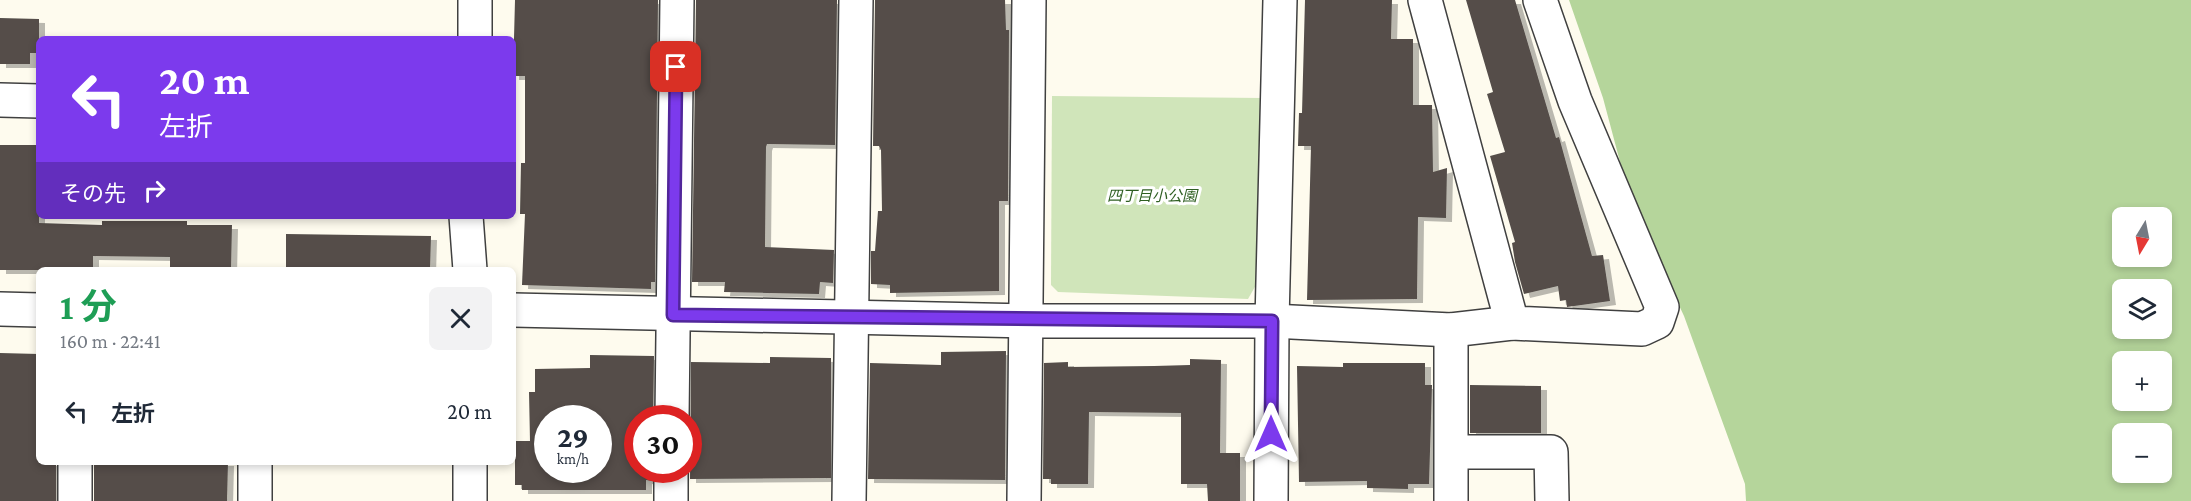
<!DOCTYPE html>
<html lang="ja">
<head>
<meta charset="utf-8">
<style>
	:root { --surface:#fff; --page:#f2f2f3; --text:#1f2937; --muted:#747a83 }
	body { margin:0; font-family:"Crimson Pro","Noto Sans JP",serif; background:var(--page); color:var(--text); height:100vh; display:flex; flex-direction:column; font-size:22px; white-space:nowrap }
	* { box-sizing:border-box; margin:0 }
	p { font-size:20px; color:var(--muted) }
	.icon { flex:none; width:33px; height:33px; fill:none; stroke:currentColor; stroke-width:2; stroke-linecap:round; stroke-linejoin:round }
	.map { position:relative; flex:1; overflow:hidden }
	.side { position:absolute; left:36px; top:267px; width:480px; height:198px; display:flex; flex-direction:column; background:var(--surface); border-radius:9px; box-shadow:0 3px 9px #0003 }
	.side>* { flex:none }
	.banner { position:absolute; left:36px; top:36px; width:480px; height:183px; border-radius:9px; box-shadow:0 3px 9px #0003; background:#7c3aed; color:#fff; overflow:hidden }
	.needle { width:39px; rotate:190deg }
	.fabs { position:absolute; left:2112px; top:207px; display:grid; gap:12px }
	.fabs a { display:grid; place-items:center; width:60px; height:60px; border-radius:9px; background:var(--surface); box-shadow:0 3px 9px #0003; font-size:30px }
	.speed { position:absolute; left:534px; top:405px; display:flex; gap:12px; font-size:30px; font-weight:700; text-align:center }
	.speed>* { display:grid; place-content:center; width:78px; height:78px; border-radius:50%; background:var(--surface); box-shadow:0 3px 9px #0003; line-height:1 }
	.speed small { font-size:15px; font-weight:400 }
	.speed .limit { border:9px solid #d22; background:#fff; color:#111 }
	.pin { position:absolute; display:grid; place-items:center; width:51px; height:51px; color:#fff; margin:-26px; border-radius:12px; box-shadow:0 3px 9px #0006 }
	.me { position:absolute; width:66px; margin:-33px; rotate:0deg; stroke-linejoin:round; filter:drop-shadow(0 0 4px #0008) }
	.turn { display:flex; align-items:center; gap:21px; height:126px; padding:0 24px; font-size:27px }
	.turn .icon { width:78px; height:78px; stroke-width:2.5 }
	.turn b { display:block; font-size:42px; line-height:51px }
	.then { display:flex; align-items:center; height:57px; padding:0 24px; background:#0003; gap:12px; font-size:22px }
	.round { display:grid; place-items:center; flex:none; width:63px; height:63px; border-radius:9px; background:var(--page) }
	.summary { display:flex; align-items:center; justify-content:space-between; height:102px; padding:0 24px }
	h1 { font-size:36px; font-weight:700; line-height:45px; color:#1e9e55 }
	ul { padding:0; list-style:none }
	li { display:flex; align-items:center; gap:18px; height:84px; padding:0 24px }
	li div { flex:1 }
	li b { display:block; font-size:22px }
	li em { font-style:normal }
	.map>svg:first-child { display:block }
	.green { fill:#d0e5ba }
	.forest { fill:#b5d59b; fill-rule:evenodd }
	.building { fill:#544e4a; fill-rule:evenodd; filter:url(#shadow) }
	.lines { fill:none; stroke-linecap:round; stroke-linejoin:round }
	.minor-casing { stroke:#404040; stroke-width:36 }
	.minor { stroke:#fff; stroke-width:33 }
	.route-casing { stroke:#51269a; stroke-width:15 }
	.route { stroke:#7c3aed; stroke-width:10 }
	.labels { text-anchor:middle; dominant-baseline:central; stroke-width:6; stroke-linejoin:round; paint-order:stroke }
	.park-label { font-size:15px; font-style:italic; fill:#2f5f22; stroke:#fff }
</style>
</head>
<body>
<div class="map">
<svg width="2191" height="501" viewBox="0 0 2191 501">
	<defs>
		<filter id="shadow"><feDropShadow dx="6" dy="4" stdDeviation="0" flood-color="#0004"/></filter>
	</defs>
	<rect width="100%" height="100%" fill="#fefbee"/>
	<path class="green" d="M1052,96L1263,98L1256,285L1248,299L1058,292L1051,285Z"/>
	<path class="forest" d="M1569,0H2191V501H1746L1745,484L1684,316L1631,203L1603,98ZM2122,218H2162V256H2122ZM2122,290H2162V328H2122ZM2122,362H2162V400H2122ZM2122,434H2162V472H2122Z"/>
	<g class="building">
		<path d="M515,0H658L655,282H651V289L522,285L525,214H520L521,163H525V76H513Z"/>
		<path d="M696,0H837L835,145L767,144L766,147L765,247L834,250L833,283L820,282L819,294L724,292L725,282H692Z"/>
		<path d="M875,0H1005L1006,30H1009L1008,201H999V291L890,293V285L871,284V251H875L878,211H882L881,150L879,146H873Z"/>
		<path d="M1305,0H1392L1391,39H1413V105H1432L1433,172L1447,168L1446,218L1418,217L1417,299L1307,300L1311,146H1298L1299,113H1302Z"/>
		<path d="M1466,0H1515L1556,138L1559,137L1592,256L1603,255L1610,301L1567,307L1566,300L1560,301L1558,286L1524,294L1515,262L1512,243L1515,242L1490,156L1505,152L1487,94L1493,92Z"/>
		<path d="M0,18L39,19V53H30V64H0Z"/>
		<path d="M0,145H39V223L102,225V221H187V225H232L231,270H170V257L93,256V270H0Z"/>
		<path d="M286,234L431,236L430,270H286Z"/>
		<path d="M1006,351L1005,480L868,479L870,363L941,365V352Z"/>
		<path d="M0,353L39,354V462H56V501H0Z"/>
		<path d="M590,355L654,356L653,418H638V470H652V481L646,480V490H522V485H515V441H530L529,392H535V369L590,368ZM548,418H598V470H548Z"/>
		<path d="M770,357L831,358V478L690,479L691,362L770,363Z"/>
		<path d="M1190,359L1221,360L1220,453H1240V501H1208L1207,484H1181V413L1089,412L1088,484H1051V479H1043L1044,363L1068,362V367L1154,366L1190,365Z"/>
		<path d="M1343,363H1425V385H1432L1429,484H1408V489L1367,488V481L1299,482L1297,366L1343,367Z"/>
		<path d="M1470,385L1541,386V433H1470Z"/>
		<path d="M94,462H228L227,501H94Z"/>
	</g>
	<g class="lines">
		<g class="minor-casing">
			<g id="minor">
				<path d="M1425,0L1512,323L1642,329L1657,322L1662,307L1575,101L1540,0"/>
				<path d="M475,39V0"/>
				<path d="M0,100L39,101"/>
				<path d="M466,216L470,270"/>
				<path d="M0,309L39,310"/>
				<path d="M513,310L1026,321H1272L1451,330L1512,323"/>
				<path d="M672,418L677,0"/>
				<path d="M1452,452H1551L1552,501"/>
				<path d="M470,462V501"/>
				<path d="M75,501V462"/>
				<path d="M255,501V462"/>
				<path d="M671,501V470"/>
				<path d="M849,501L856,0"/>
				<path d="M1024,501L1029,0"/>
				<path d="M1271,501L1272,321L1280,0"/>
				<path d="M1451,501V330"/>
			</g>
		</g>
		<use href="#minor" class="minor"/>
	</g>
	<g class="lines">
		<g class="route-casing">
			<path id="route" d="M676,67L673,315L1272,321L1271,434"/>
		</g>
		<use href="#route" class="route"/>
	</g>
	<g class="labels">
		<g class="park-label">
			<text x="1152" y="196">四丁目小公園</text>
		</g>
	</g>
</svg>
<div class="fabs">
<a><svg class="needle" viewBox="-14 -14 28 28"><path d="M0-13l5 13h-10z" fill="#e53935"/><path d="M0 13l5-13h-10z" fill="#747a83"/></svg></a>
<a><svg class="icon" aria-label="layers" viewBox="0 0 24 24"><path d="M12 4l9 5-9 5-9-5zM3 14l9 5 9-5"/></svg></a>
<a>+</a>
<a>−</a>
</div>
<div class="speed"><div>29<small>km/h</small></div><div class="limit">30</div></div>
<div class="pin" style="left:676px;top:67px;background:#d93025"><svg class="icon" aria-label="arrive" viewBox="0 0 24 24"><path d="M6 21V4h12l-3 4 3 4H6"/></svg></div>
<svg class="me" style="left:1271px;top:434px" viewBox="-20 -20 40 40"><path d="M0-17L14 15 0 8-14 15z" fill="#7c3aed" stroke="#fff" stroke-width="4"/></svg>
<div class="banner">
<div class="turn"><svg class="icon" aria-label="left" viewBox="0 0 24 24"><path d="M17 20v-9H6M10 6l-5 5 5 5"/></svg><div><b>20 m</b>左折</div></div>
<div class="then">その先<svg class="icon" aria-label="right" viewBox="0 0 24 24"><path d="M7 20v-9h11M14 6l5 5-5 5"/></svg></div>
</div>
<section class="side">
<div class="summary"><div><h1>1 分</h1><p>160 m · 22:41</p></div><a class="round"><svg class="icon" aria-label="close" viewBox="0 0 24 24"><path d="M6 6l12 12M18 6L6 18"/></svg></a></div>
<ul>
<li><svg class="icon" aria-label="left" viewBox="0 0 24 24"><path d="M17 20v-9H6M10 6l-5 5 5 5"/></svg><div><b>左折</b></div><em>20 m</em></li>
</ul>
</section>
</div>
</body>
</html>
